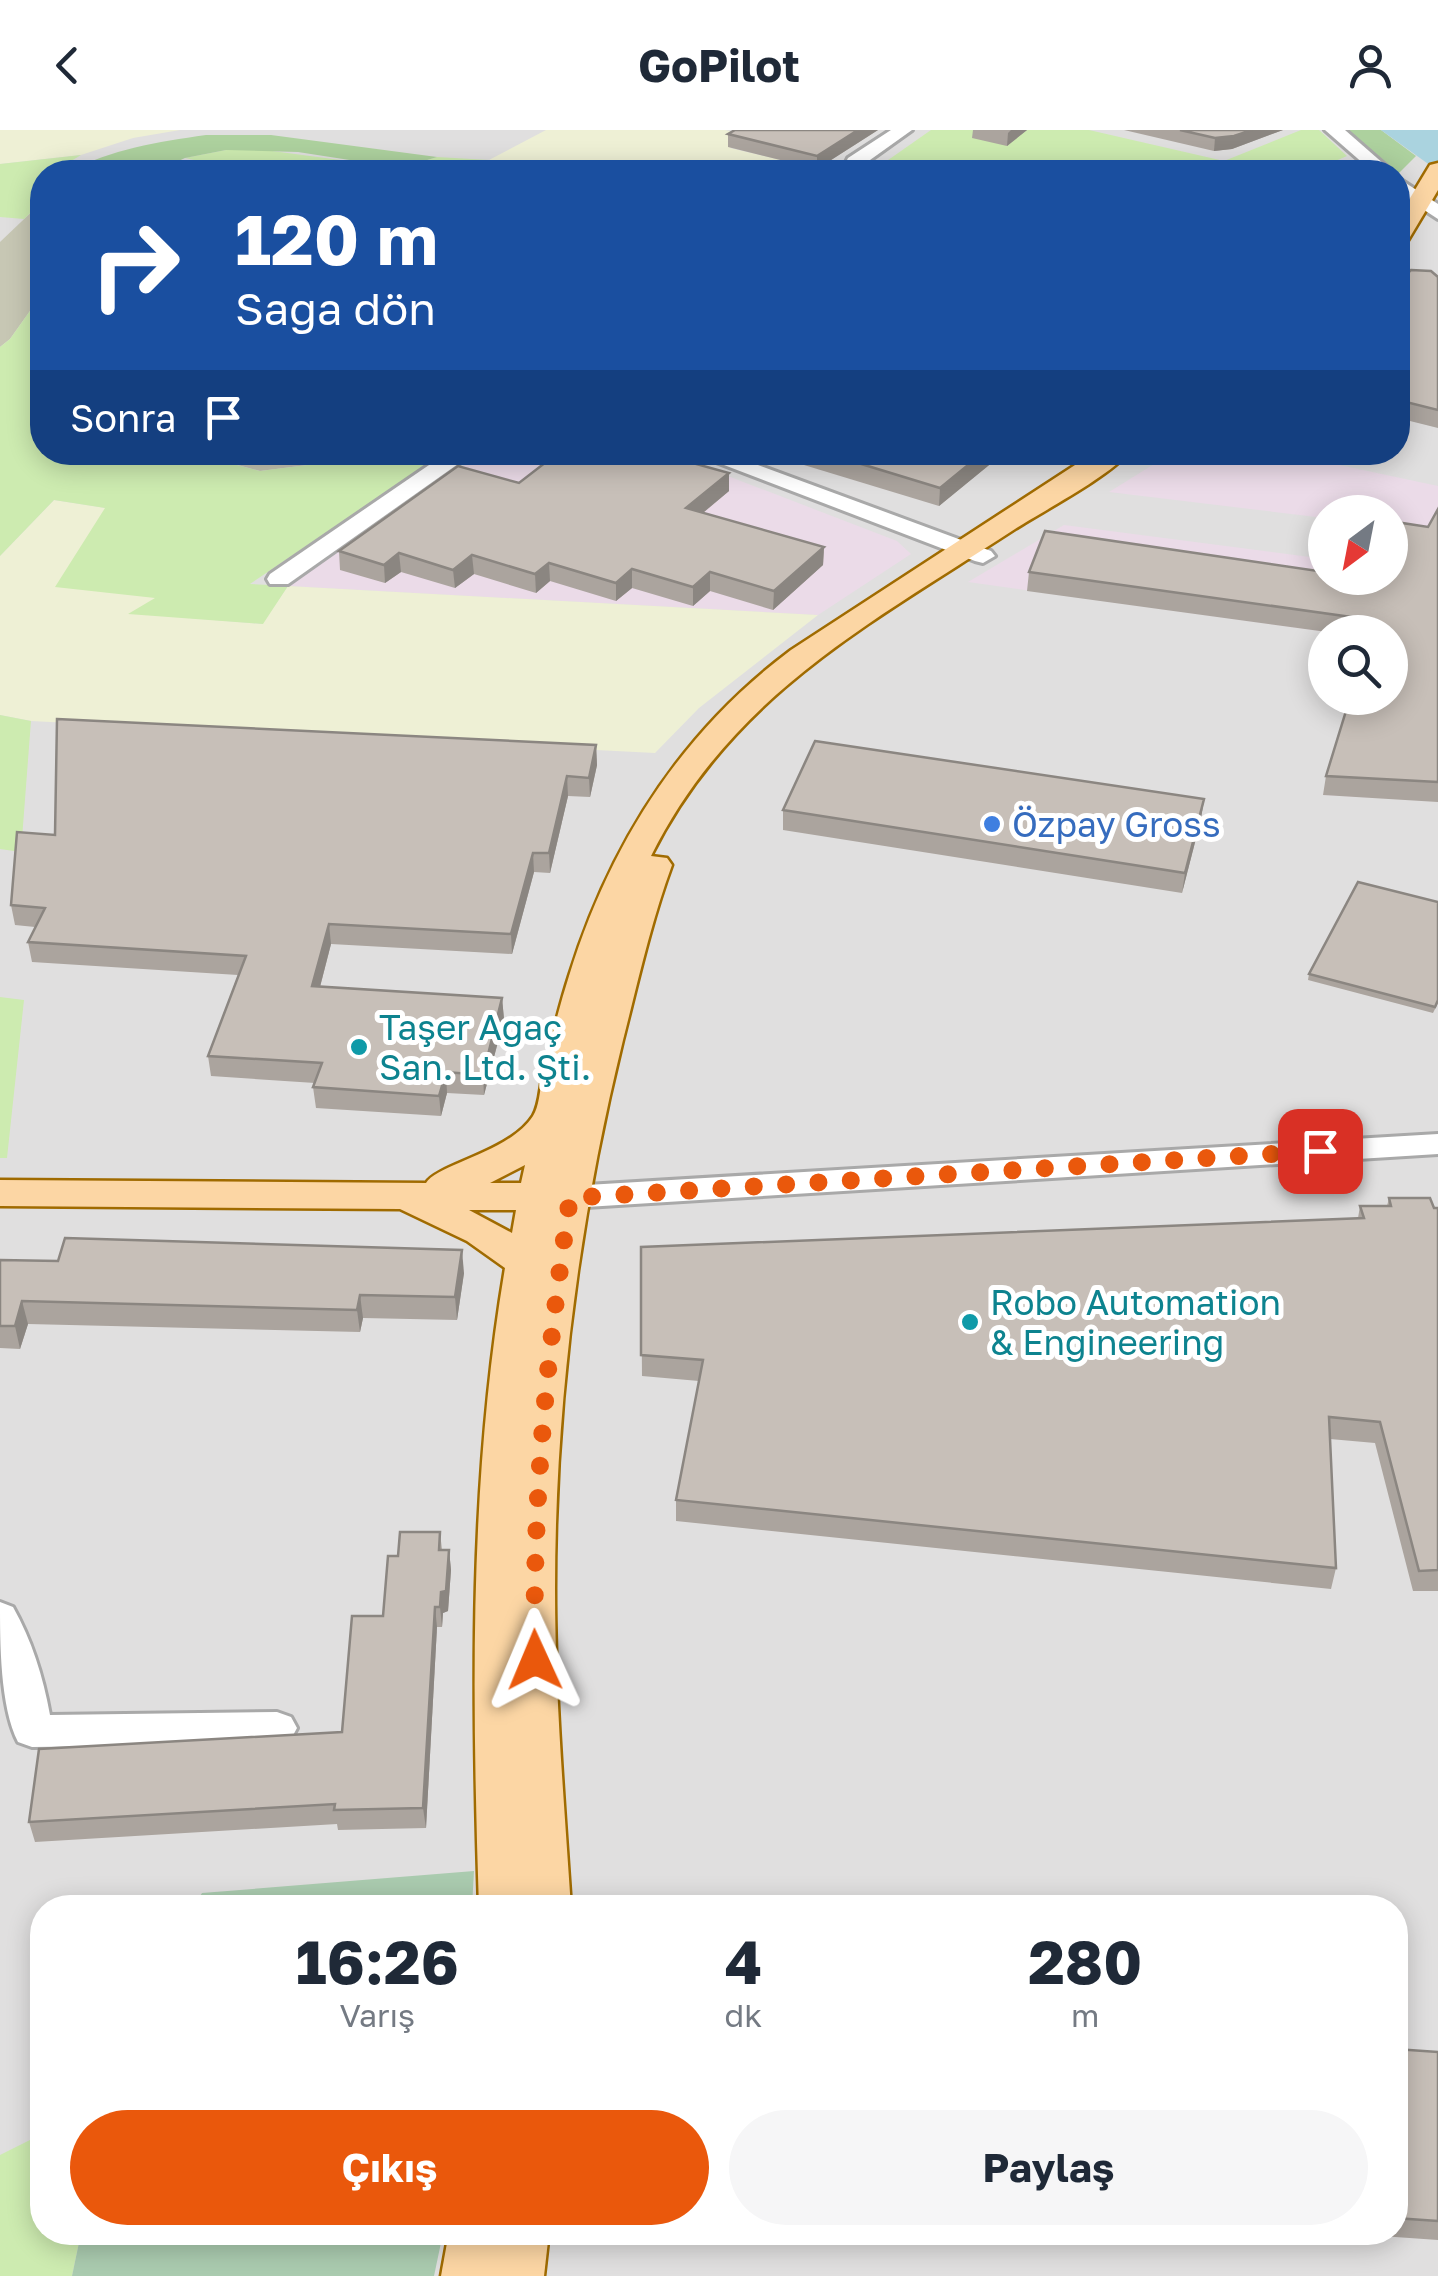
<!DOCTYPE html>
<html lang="tr">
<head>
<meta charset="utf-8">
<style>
	:root { --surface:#fff; --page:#f6f6f7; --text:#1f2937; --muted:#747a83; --accent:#ea580c }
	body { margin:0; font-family:"Golos Text",sans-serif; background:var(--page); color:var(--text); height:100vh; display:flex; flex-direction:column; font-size:38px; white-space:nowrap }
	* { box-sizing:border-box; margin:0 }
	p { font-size:32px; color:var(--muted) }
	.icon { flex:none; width:55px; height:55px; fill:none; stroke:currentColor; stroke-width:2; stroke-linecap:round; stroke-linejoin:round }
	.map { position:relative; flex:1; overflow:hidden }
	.sheet { position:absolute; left:30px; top:1765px; width:1378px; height:350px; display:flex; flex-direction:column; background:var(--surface); border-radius:40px; box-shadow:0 5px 25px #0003 }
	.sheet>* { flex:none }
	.hud { position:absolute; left:30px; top:30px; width:1380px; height:305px; border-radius:40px; box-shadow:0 5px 25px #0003; background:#1a4fa0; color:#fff; overflow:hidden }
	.needle { width:65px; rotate:212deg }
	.buttons { position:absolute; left:1308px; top:365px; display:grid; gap:20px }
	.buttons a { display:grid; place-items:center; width:100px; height:100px; border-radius:50%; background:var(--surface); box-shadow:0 5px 25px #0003; font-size:50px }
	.pin { position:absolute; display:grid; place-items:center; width:85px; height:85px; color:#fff; margin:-42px; border-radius:20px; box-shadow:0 5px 15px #0006 }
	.me { position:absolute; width:110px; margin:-55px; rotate:359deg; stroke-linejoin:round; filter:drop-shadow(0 0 8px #0008) }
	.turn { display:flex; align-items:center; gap:35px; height:210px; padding:0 40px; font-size:45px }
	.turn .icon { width:130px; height:130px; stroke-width:2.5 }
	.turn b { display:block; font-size:70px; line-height:85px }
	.then { display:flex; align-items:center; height:95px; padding:0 40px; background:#0003; gap:20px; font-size:38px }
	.eta { display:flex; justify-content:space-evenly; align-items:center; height:170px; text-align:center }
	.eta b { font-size:60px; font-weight:700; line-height:70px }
	.primary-button { display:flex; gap:20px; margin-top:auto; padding:20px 40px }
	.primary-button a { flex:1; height:115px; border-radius:60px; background:var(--accent); color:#fff; font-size:40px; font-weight:700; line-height:115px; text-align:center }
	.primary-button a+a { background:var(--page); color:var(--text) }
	header { display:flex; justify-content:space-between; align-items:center; height:130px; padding:0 40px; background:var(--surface); font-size:45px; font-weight:700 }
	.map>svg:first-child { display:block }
	.residential { fill:#e0dfdf; fill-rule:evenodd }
	.industrial { fill:#ebdbe8 }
	.construction { fill:#c7c7b4 }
	.farmland { fill:#eef0d5 }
	.grass { fill:#cdebb0 }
	.forest { fill:#add19e }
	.cemetery { fill:#aacbaf }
	.water { fill:#aad3df }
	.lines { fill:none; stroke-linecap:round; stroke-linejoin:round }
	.minor-casing { stroke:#a9a9a9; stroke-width:6 }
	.major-casing { stroke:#a06b00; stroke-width:5 }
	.minor { fill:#fff; fill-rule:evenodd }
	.major { fill:#fcd6a4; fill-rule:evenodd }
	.wall { fill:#aba49e }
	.shaded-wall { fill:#8b8681 }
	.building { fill:#c7bfb8; stroke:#8b8681; stroke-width:2.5 }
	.route { stroke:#ea580c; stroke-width:18; stroke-dasharray:0 32.4 }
	.shop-dot { fill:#3f7fe0; stroke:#fff; stroke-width:4 }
	.culture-dot { fill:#0f9aa8; stroke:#fff; stroke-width:4 }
	.labels { text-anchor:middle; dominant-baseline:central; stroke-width:10; stroke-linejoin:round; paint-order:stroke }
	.shop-label { font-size:35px; fill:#366cbe; stroke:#fff; text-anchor:start }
	.culture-label { font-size:35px; fill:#0d838f; stroke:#fff; text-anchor:start }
</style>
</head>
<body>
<header><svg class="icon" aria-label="back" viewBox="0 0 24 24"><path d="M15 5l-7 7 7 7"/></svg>GoPilot<svg class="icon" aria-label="person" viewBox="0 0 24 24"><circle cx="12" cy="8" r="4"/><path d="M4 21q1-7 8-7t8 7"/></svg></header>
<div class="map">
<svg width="1438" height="2146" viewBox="0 0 1438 2146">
	<rect width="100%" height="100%" fill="#f2efe9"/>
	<path class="residential" d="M0,0H1438V2146H0ZM42,42H1398V322H42ZM1325,382H1390V448H1325ZM1325,502H1390V568H1325ZM42,1778H1395V2102H42Z"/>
	<g class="industrial">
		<path d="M482,323H668L897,411L911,424L818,485L288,456Z"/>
		<path d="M1172,323H1283L1438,356V671L1323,665L1352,568H1390V502H1327L968,452L1064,395L1325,429V448H1390L1402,397L1390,396V382H1325V388L1109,362Z"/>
	</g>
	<g class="construction">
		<path d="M42,72V164L10,209L0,217V112Z"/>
		<path d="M205,323H355L323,333L260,341L206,326Z"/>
	</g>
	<g class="farmland">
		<path d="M0,0H180L133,8L81,25L0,34Z"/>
		<path d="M546,0H725L748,5L730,18L831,42H544L489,30Z"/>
		<path d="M54,370L106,378L157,468L131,483L262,494L288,456L818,485L699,578L655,623L31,591L0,585V426Z"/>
	</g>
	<g class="grass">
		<path d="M931,0H1089L1224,31L1301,0H1319L1347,26L1310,42H895L897,38L881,35Z"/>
		<path d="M257,19L401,38L437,27L489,30L544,42H247L185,28L226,20Z"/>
		<path d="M81,25L53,42H42L34,62H42V72L24,89L0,87V34Z"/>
		<path d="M42,164V322L205,323L206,327L260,341L323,333L355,323H444L250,454L288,456L263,494L128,484L155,468L55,457L105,378L54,370L0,426V217L10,209Z"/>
		<path d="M0,585L31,591L21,722L0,719Z"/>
		<path d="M0,867L24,870L7,1028H0Z"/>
		<path d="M42,2004V2102L81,2103L72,2146H0V2025Z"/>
	</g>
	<g class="forest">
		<path d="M1346,0H1381L1416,26L1399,43Z"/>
		<path d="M206,5H271L437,27L401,38L298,22L226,20L185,28L155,42H68C112,19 157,12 206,5Z"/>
	</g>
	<g class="cemetery">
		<path d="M474,1741L472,1777H193L202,1763Z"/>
		<path d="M81,2103V2102L443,2103L434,2146H72Z"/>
	</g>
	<path class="water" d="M1381,0H1438V41Z"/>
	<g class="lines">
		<g class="minor-casing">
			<g id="minor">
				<path d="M891,0H912L863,35L859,42H841L848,28Z"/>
				<path d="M1325,0H1345L1393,42H1373Z"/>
				<path d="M1398,48L1438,74V89L1398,63Z"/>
				<path d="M448,322H475L288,454H270L267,449L270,444Z"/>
				<path d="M690,322H723L991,421L995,426L983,433L975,431Z"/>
				<path d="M1438,1004V1024L570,1078L559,1075L554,1067L559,1059L570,1056Z"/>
				<path d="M0,1472L13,1477C32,1511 43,1546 50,1585L277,1582L291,1587L297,1598L291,1609L277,1614L32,1617L18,1612C0,1577 0,1512 0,1472Z"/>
			</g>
		</g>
		<g class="major-casing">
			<g id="major">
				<path d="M1438,33V60L1407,112L1398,114V88L1430,35Z"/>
				<path d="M1095,322H1129C1110,346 1043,381 1015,399C871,493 731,565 651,726L667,728L672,735C651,792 638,851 623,910C579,1089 555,1275 555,1459C555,1565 564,1672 571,1778H479C472,1563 469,1351 505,1138L467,1111L400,1079L0,1076V1050L426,1053C438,1034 510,1022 533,986C539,977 540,960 542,949C550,915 558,880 569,846C610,714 680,603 791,520ZM525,1035L521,1053H490ZM469,1080H516L512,1103Z"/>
				<path d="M449,2102H549L544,2146H441Z"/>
			</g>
		</g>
		<use href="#minor" class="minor"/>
		<use href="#major" class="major"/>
	</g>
	<g class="wall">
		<path d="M878,0L817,39L728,17V4Z"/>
		<path d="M973,0H1027L1007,16L972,8Z"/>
		<path d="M1124,0H1283L1232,19L1214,21Z"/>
		<path d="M1438,147V298L1398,288V154Z"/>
		<path d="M761,322H1005L939,376Z"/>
		<path d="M519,353L729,361L703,383L824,417L823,435L773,480L710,461L693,476L632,458L616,471L550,451L536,463L474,444L455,458L401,442L385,453L340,440L339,421Z"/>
		<path d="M1438,379V672L1323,665L1326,646L1390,502H1327L1027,461L1029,442L1385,451L1428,397Z"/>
		<path d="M596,615L597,635L590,667L568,666L550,743L534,742L512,824L331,814L320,857L502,868L504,889L484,965L447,963L441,986L316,978L313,957L315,953L211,946L208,926L238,845L32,832L28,812L35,797L15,795L11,775L55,705Z"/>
		<path d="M783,680L1201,689L1182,763L783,700Z"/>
		<path d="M1438,772V873L1433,883L1308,850L1309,844Z"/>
		<path d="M1389,1068L1438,1078V1461H1413L1375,1313L1330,1309L1336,1438L1331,1459L676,1391V1370L699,1251L642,1246L641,1117L1358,1088L1360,1076H1387Z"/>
		<path d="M0,1130L464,1143L457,1190L363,1188L360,1202L28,1194L20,1219L0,1218Z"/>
		<path d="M440,1402L442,1420H449L451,1440L448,1481L443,1483L442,1497H437L426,1698L338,1700L337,1694L35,1712L29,1692L342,1602L383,1486L398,1426Z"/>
		<path d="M1395,1919L1438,1922V2110L1324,2102H1395Z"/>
	</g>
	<g class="shaded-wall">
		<path d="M858,0H878L817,39V26Z"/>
		<path d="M1011,0H1027L1007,16L1008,3Z"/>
		<path d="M1252,0H1283L1232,19L1214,21L1215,8Z"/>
		<path d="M984,322H1005L939,376L940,358Z"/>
		<path d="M729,343V361L687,396L686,378Z"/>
		<path d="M824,417L823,435L773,480L774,461Z"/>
		<path d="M399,423L401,442L385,453L384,435Z"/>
		<path d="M472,425L474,444L455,458L453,440Z"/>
		<path d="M549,433L550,451L536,463L535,444Z"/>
		<path d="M632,439V458L616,471V453Z"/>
		<path d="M710,442V461L693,476V457Z"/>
		<path d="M596,615L597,635L590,667L589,648Z"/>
		<path d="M567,646L568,666L550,743L549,723Z"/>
		<path d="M1204,669L1201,689L1182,763L1185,743Z"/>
		<path d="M533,723L534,742L512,824L511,804Z"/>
		<path d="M329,794L331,814L315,876L312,856Z"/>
		<path d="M502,868L504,889L484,965L483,945Z"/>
		<path d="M446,942L447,963L441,986L439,966Z"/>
		<path d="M462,1120L464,1143L457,1190L455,1167Z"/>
		<path d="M360,1165L363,1188L360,1202L357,1180Z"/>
		<path d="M22,1171L28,1194L20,1219L15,1196Z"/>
		<path d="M449,1420L451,1440L448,1481L443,1483L442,1497L440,1477L441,1462Z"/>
		<path d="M435,1477L437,1497L426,1698L423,1678Z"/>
	</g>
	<g class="building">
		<path d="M735,0H858L817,26L728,4Z"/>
		<path d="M1180,0H1252L1234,6L1215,8Z"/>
		<path d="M1411,140L1431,141L1438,147V280L1398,270V154Z"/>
		<path d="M559,322H653L729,343L686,378L824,417L774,461L710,442L693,457L632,439L616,453L549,433L535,444L472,425L453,440L399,423L384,435L339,421L458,336L519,353Z"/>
		<path d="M822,322H984L940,358Z"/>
		<path d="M1438,379V652L1326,646L1350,568H1390V502H1369L1373,490L1029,442L1045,401L1325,442V448H1362L1385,451L1386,448H1390V434L1402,393L1428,397Z"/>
		<path d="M57,589L596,615L589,648L567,646L549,723H533L511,804L329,794L312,856L502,868L483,945L446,942L439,966L313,957L322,933L208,926L246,826L28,812L45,778L11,775L17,702L55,705Z"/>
		<path d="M815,611L1204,669L1185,743L783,680Z"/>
		<path d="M1358,752L1438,772V870L1435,877L1309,844Z"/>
		<path d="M1389,1068H1430L1434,1078H1438V1440L1419,1441L1380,1292L1329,1287L1336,1438L676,1370L703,1230L641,1225V1117L1364,1088L1360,1076H1391Z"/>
		<path d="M65,1108L462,1120L455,1167L360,1165L357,1180L22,1171L15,1196H0V1130L58,1131Z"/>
		<path d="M400,1402H440L439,1420H449L446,1461L441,1462L440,1477H435L423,1678L334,1680L335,1674L29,1692L39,1619L342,1602L352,1486H383L388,1426H398Z"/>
		<path d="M1395,1919L1438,1922V2091L1395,2088Z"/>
	</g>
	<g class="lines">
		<path class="route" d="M535,1530C532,1372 547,1223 570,1068L1320,1021"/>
	</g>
	<circle class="shop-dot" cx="992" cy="694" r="10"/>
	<g class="culture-dot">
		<circle cx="359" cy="917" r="10"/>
		<circle cx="970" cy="1192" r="10"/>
	</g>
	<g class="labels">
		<g class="shop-label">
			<text x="1012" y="694">Özpay Gross</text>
		</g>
		<g class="culture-label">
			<text x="379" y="897">Taşer Ağaç<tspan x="379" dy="40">San. Ltd. Şti.</tspan></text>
			<text x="990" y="1172">Robo Automation<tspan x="990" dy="40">&amp; Engineering</tspan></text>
		</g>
	</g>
</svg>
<div class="buttons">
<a><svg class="needle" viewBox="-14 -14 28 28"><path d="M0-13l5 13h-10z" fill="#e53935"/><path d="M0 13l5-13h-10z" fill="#747a83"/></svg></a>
<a><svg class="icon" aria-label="search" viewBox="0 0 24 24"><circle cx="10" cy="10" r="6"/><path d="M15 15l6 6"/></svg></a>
</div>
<div class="pin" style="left:1320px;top:1021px;background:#d93025"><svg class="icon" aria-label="arrive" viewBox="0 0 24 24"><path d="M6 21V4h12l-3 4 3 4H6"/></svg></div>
<svg class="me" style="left:535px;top:1530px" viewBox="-20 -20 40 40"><path d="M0-17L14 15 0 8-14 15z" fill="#ea580c" stroke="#fff" stroke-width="4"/></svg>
<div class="hud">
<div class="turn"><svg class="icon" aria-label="right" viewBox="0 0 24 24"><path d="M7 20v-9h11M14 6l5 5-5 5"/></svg><div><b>120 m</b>Sağa dön</div></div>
<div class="then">Sonra<svg class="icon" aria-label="arrive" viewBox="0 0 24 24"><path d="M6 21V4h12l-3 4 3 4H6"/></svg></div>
</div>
<section class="sheet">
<div class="eta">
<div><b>16:26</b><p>Varış</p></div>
<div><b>4</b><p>dk</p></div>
<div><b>280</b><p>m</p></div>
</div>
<div class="primary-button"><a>Çıkış</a><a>Paylaş</a></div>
</section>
</div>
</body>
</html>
